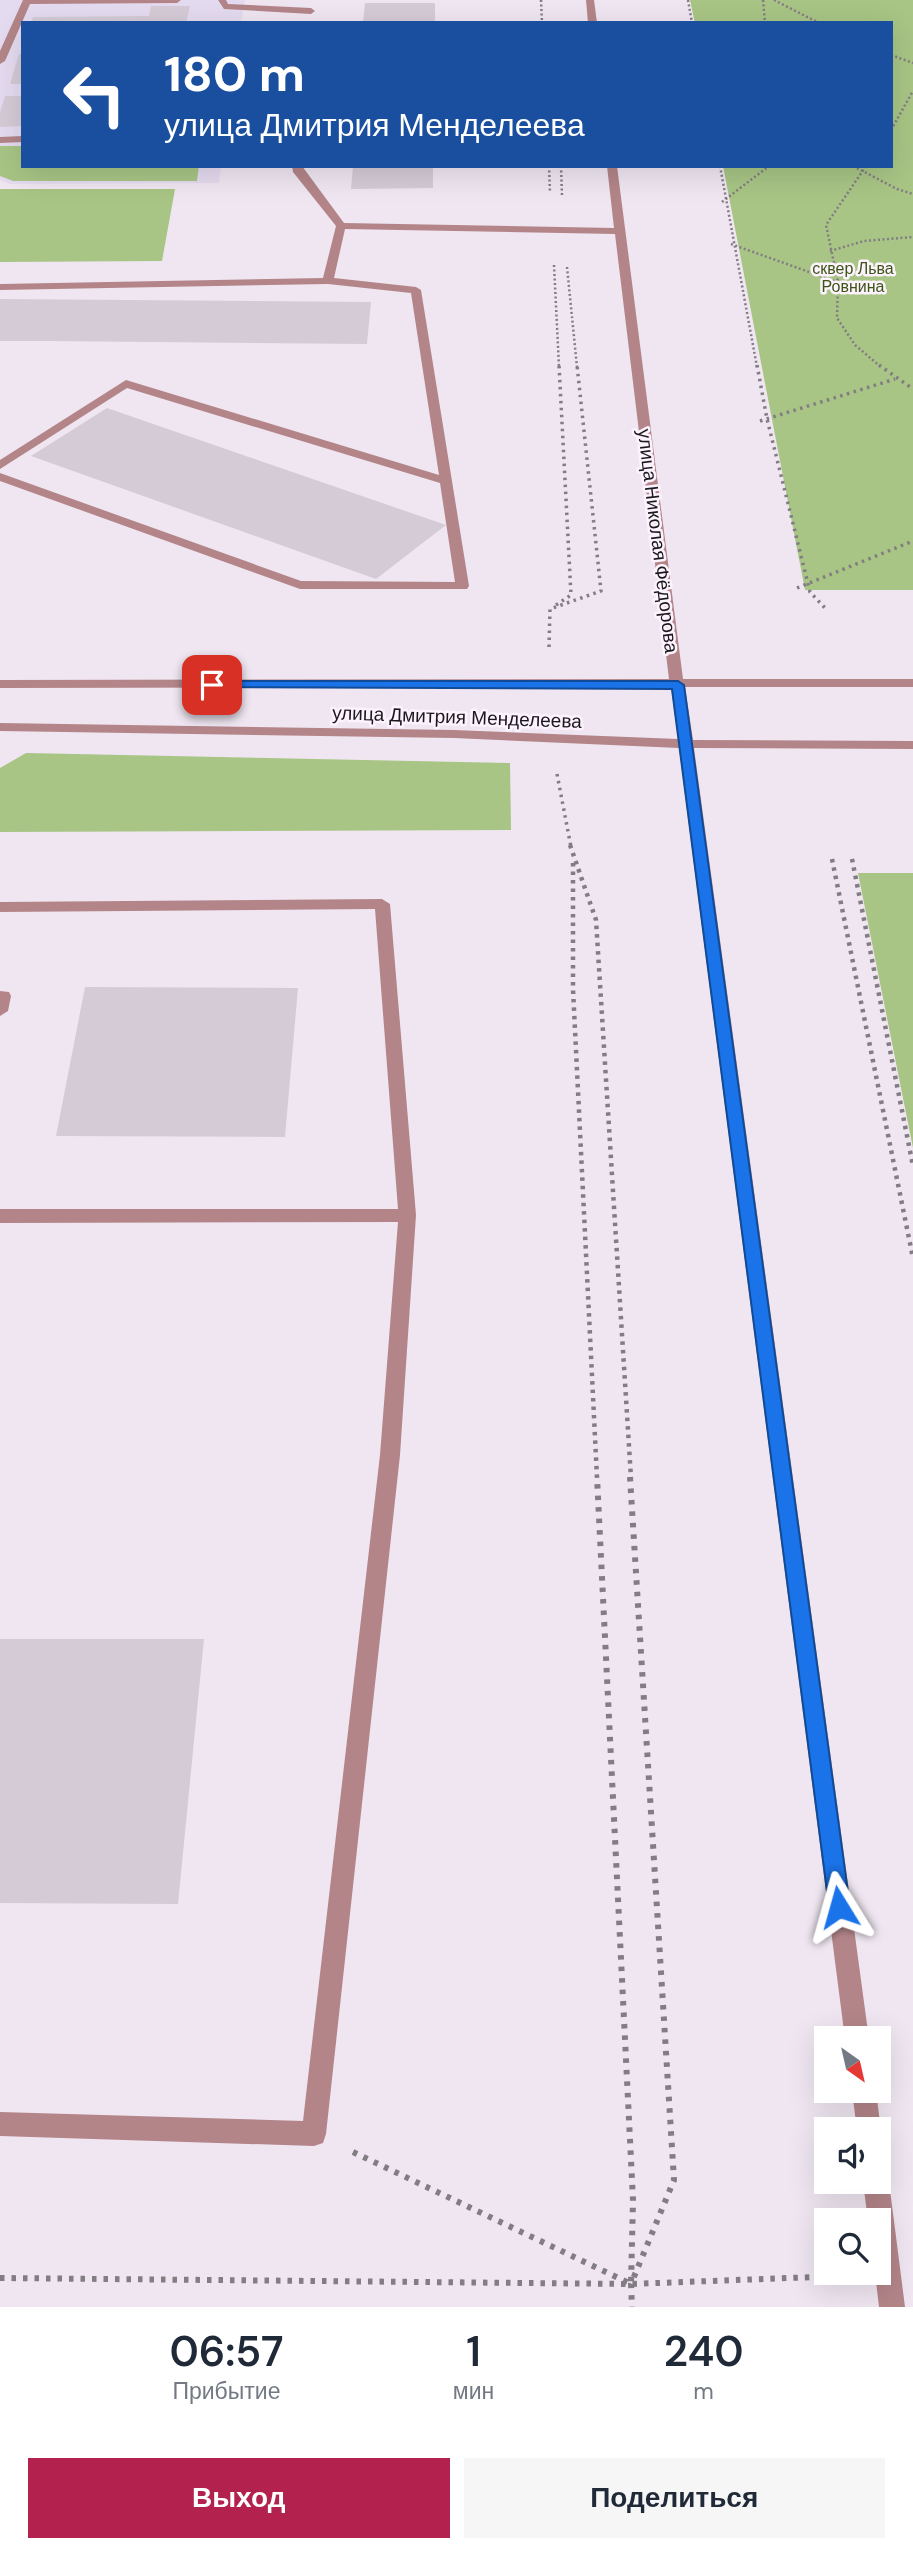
<!DOCTYPE html>
<html lang="ru">
<head>
<meta charset="utf-8">
<style>
	:root { --surface:#fff; --page:#f6f6f7; --text:#1f2937; --muted:#747a83; --accent:#b3224e }
	body { margin:0; font-family:"DM Sans",sans-serif; background:var(--page); color:var(--text); height:100vh; display:flex; flex-direction:column; font-size:26px; white-space:nowrap }
	* { box-sizing:border-box; margin:0 }
	p { font-size:23px; color:var(--muted) }
	.icon { flex:none; width:38px; height:38px; fill:none; stroke:currentColor; stroke-width:2; stroke-linecap:round; stroke-linejoin:round }
	.map { position:relative; height:2307px; overflow:hidden }
	.sheet { display:flex; flex-direction:column; background:var(--surface); flex:1 }
	.sheet>* { flex:none }
	.banner { position:absolute; left:21px; top:21px; width:872px; height:147px; border-radius:0px; box-shadow:0 7px 28px #0002; background:#1a4fa0; color:#fff; overflow:hidden }
	.needle { width:46px; rotate:146deg }
	.buttons { position:absolute; left:814px; top:2026px; display:grid; gap:14px }
	.buttons a { display:grid; place-items:center; width:77px; height:77px; border-radius:0px; background:var(--surface); box-shadow:0 7px 28px #0002; font-size:35px }
	.pin { position:absolute; display:grid; place-items:center; width:60px; height:60px; color:#fff; margin:-30px; border-radius:14px; box-shadow:0 4px 10px #0006 }
	.me { position:absolute; width:77px; margin:-38px; rotate:352deg; stroke-linejoin:round; filter:drop-shadow(0 0 5px #0008) }
	.turn { display:flex; align-items:center; gap:24px; height:147px; padding:0 28px; font-size:32px }
	.turn .icon { width:91px; height:91px; stroke-width:2.5 }
	.turn b { display:block; font-size:49px; line-height:60px }
	.eta { display:flex; justify-content:space-evenly; align-items:center; height:119px; text-align:center }
	.eta b { font-size:42px; font-weight:600; line-height:49px }
	.primary-button { display:flex; gap:14px; margin-top:auto; padding:14px 28px }
	.primary-button a { flex:1; height:80px; border-radius:0px; background:var(--accent); color:#fff; font-size:28px; font-weight:600; line-height:80px; text-align:center }
	.primary-button a+a { background:var(--page); color:var(--text) }
	.map>svg:first-child { display:block }
	.education { fill:#e5dbf0 }
	.green { fill:#a8c585 }
	.building { fill:#d4cbd6 }
	.lines { fill:none; stroke-linecap:round; stroke-linejoin:round }
	.path-far3 { stroke:#827c83; stroke-width:2.5; stroke-dasharray:2 2.5; stroke-linecap:butt }
	.path-far2 { stroke:#827c83; stroke-width:3.5; stroke-dasharray:2.5 4.5; stroke-linecap:butt }
	.path-far1 { stroke:#827c83; stroke-width:4.5; stroke-dasharray:3.5 5; stroke-linecap:butt }
	.path { stroke:#827c83; stroke-width:6; stroke-dasharray:4.5 7; stroke-linecap:butt }
	.minor { fill:#b38589; fill-rule:evenodd }
	.route { fill:#1a73e8; stroke:#114b97; stroke-width:2 }
	.labels { text-anchor:middle; dominant-baseline:central; stroke-width:5; stroke-linejoin:round; paint-order:stroke }
	.far-park-label { font-size:16px; fill:#3c5414; stroke:#fdf3fe }
	.street-label { font-size:19px; fill:#1c191d; stroke:#fdf3fe }
</style>
</head>
<body>
<div class="map">
<svg width="913" height="2307" viewBox="0 0 913 2307">
	<rect width="100%" height="100%" fill="#efe6f1"/>
	<path class="education" d="M0,0H245L241,23H23V166H221L219,183L10,184L0,180Z"/>
	<g class="green">
		<path d="M690,0H913V590H805L723,166H891V23H695Z"/>
		<path d="M0,146H23V166H199L197,181H13L0,176Z"/>
		<path d="M0,189H175L162,261L0,262Z"/>
		<path d="M26,753L510,763L511,830L0,832V768Z"/>
		<path d="M858,873H913V1148Z"/>
	</g>
	<g class="building">
		<path d="M365,3H435V23H363Z"/>
		<path d="M151,6H190L186,23H31L33,17L149,16Z"/>
		<path d="M19,54H23V84H10Z"/>
		<path d="M5,96H23V126L0,127V112Z"/>
		<path d="M353,166H433V188L351,189Z"/>
		<path d="M0,299L371,302L367,344L46,341H0Z"/>
		<path d="M107,408L446,525L376,579L31,456Z"/>
		<path d="M85,987L298,988L285,1137L56,1136Z"/>
		<path d="M0,1639H204L178,1904L0,1903Z"/>
	</g>
	<g class="lines">
		<g class="path-far3">
			<path d="M541,0L542,23"/>
			<path d="M688,0L692,23"/>
			<path d="M763,0L765,23"/>
			<path d="M774,0L819,23"/>
			<path d="M891,55L913,63"/>
			<path d="M891,130L913,91"/>
			<path d="M549,166L550,193"/>
			<path d="M561,166L562,196"/>
			<path d="M720,166L757,367"/>
			<path d="M853,166L897,189L913,194"/>
			<path d="M866,166L826,225L838,282L837,318L855,345L881,367"/>
			<path d="M722,202L769,166"/>
			<path d="M731,244L837,282"/>
			<path d="M830,251L864,241L913,237"/>
			<path d="M554,265L559,367"/>
			<path d="M567,267L577,367"/>
		</g>
		<g class="path-far2">
			<path d="M757,365L767,419L810,592L826,609"/>
			<path d="M879,365L913,389"/>
			<path d="M760,421L895,379"/>
			<path d="M797,588L913,541"/>
			<path d="M556,605L571,595L559,365"/>
			<path d="M549,647L550,609L601,591L577,365"/>
			<path d="M557,774L571,847"/>
		</g>
		<g class="path-far1">
			<path d="M570,845L596,920L631,1478"/>
			<path d="M832,859L913,1258"/>
			<path d="M852,859L913,1166"/>
			<path d="M573,863V989L597,1478"/>
		</g>
		<g class="path">
			<path d="M630,1477L674,2180L631,2284L632,2307"/>
			<path d="M353,2152L631,2284L633,2200L597,1477"/>
			<path d="M0,2278L631,2284L842,2276"/>
		</g>
		<g class="minor">
			<path d="M23,0H181L177,3L30,4L5,61L0,64V51Z"/>
			<path d="M218,0H226L228,4L311,8L315,11L311,14L224,9Z"/>
			<path d="M586,0H594L597,23H588Z"/>
			<path d="M23,136V142L0,143V137Z"/>
			<path d="M292,166H302L344,223L614,228L607,166H617L683,679H913V687H685L693,740L913,741V749L694,748L869,2039H845L679,748L454,738L0,731V723L454,730L678,739L671,687L0,688V680L669,679L615,234L345,229L334,278L416,287L421,290L469,586L467,589H300L0,481V473L301,581L455,582L440,483L127,388L0,469V460L126,380L439,475L411,293L328,284L0,290V284L323,278L336,226L293,172Z"/>
			<path d="M382,899L390,904L416,1215L400,1455L326,2134L323,2143L314,2146L0,2136V2112L303,2121L380,1455L398,1222L0,1223V1209H398L375,909L0,912V902Z"/>
			<path d="M0,991L9,992L11,996L8,1011L0,1016Z"/>
			<path d="M852,2091H876L881,2130L878,2137V2130H857Z"/>
			<path d="M878,2170L885,2173L889,2182L905,2307H879L875,2273H878V2221H868L863,2182H878Z"/>
		</g>
	</g>
	<path class="route" d="M212,681H678L684,685L850,1907L847,1914L839,1917L832,1914L829,1907L672,689L207,687L205,685Z"/>
	<g class="labels">
		<g class="far-park-label">
			<text x="853" y="268">сквер Льва<tspan x="853" dy="18">Ровнина</tspan></text>
		</g>
		<g class="street-label">
			<text transform="translate(658 541) rotate(83)">улица Николая Фёдорова</text>
			<text transform="translate(457 717) rotate(2)">улица Дмитрия Менделеева</text>
		</g>
	</g>
</svg>
<div class="buttons">
<a><svg class="needle" viewBox="-14 -14 28 28"><path d="M0-13l5 13h-10z" fill="#e53935"/><path d="M0 13l5-13h-10z" fill="#747a83"/></svg></a>
<a><svg class="icon" aria-label="sound" viewBox="0 0 24 24"><path d="M4 9h4l5-4v14l-5-4H4zM17 9q2 3 0 6"/></svg></a>
<a><svg class="icon" aria-label="search" viewBox="0 0 24 24"><circle cx="10" cy="10" r="6"/><path d="M15 15l6 6"/></svg></a>
</div>
<div class="pin" style="left:212px;top:685px;background:#d93025"><svg class="icon" aria-label="arrive" viewBox="0 0 24 24"><path d="M6 21V4h12l-3 4 3 4H6"/></svg></div>
<svg class="me" style="left:839px;top:1907px" viewBox="-20 -20 40 40"><path d="M0-17L14 15 0 8-14 15z" fill="#1a73e8" stroke="#fff" stroke-width="4"/></svg>
<div class="banner">
<div class="turn"><svg class="icon" aria-label="left" viewBox="0 0 24 24"><path d="M17 20v-9H6M10 6l-5 5 5 5"/></svg><div><b>180 m</b>улица Дмитрия Менделеева</div></div>
</div>
</div>
<section class="sheet">
<div class="eta">
<div><b>06:57</b><p>Прибытие</p></div>
<div><b>1</b><p>мин</p></div>
<div><b>240</b><p>m</p></div>
</div>
<div class="primary-button"><a>Выход</a><a>Поделиться</a></div>
</section>
</body>
</html>
